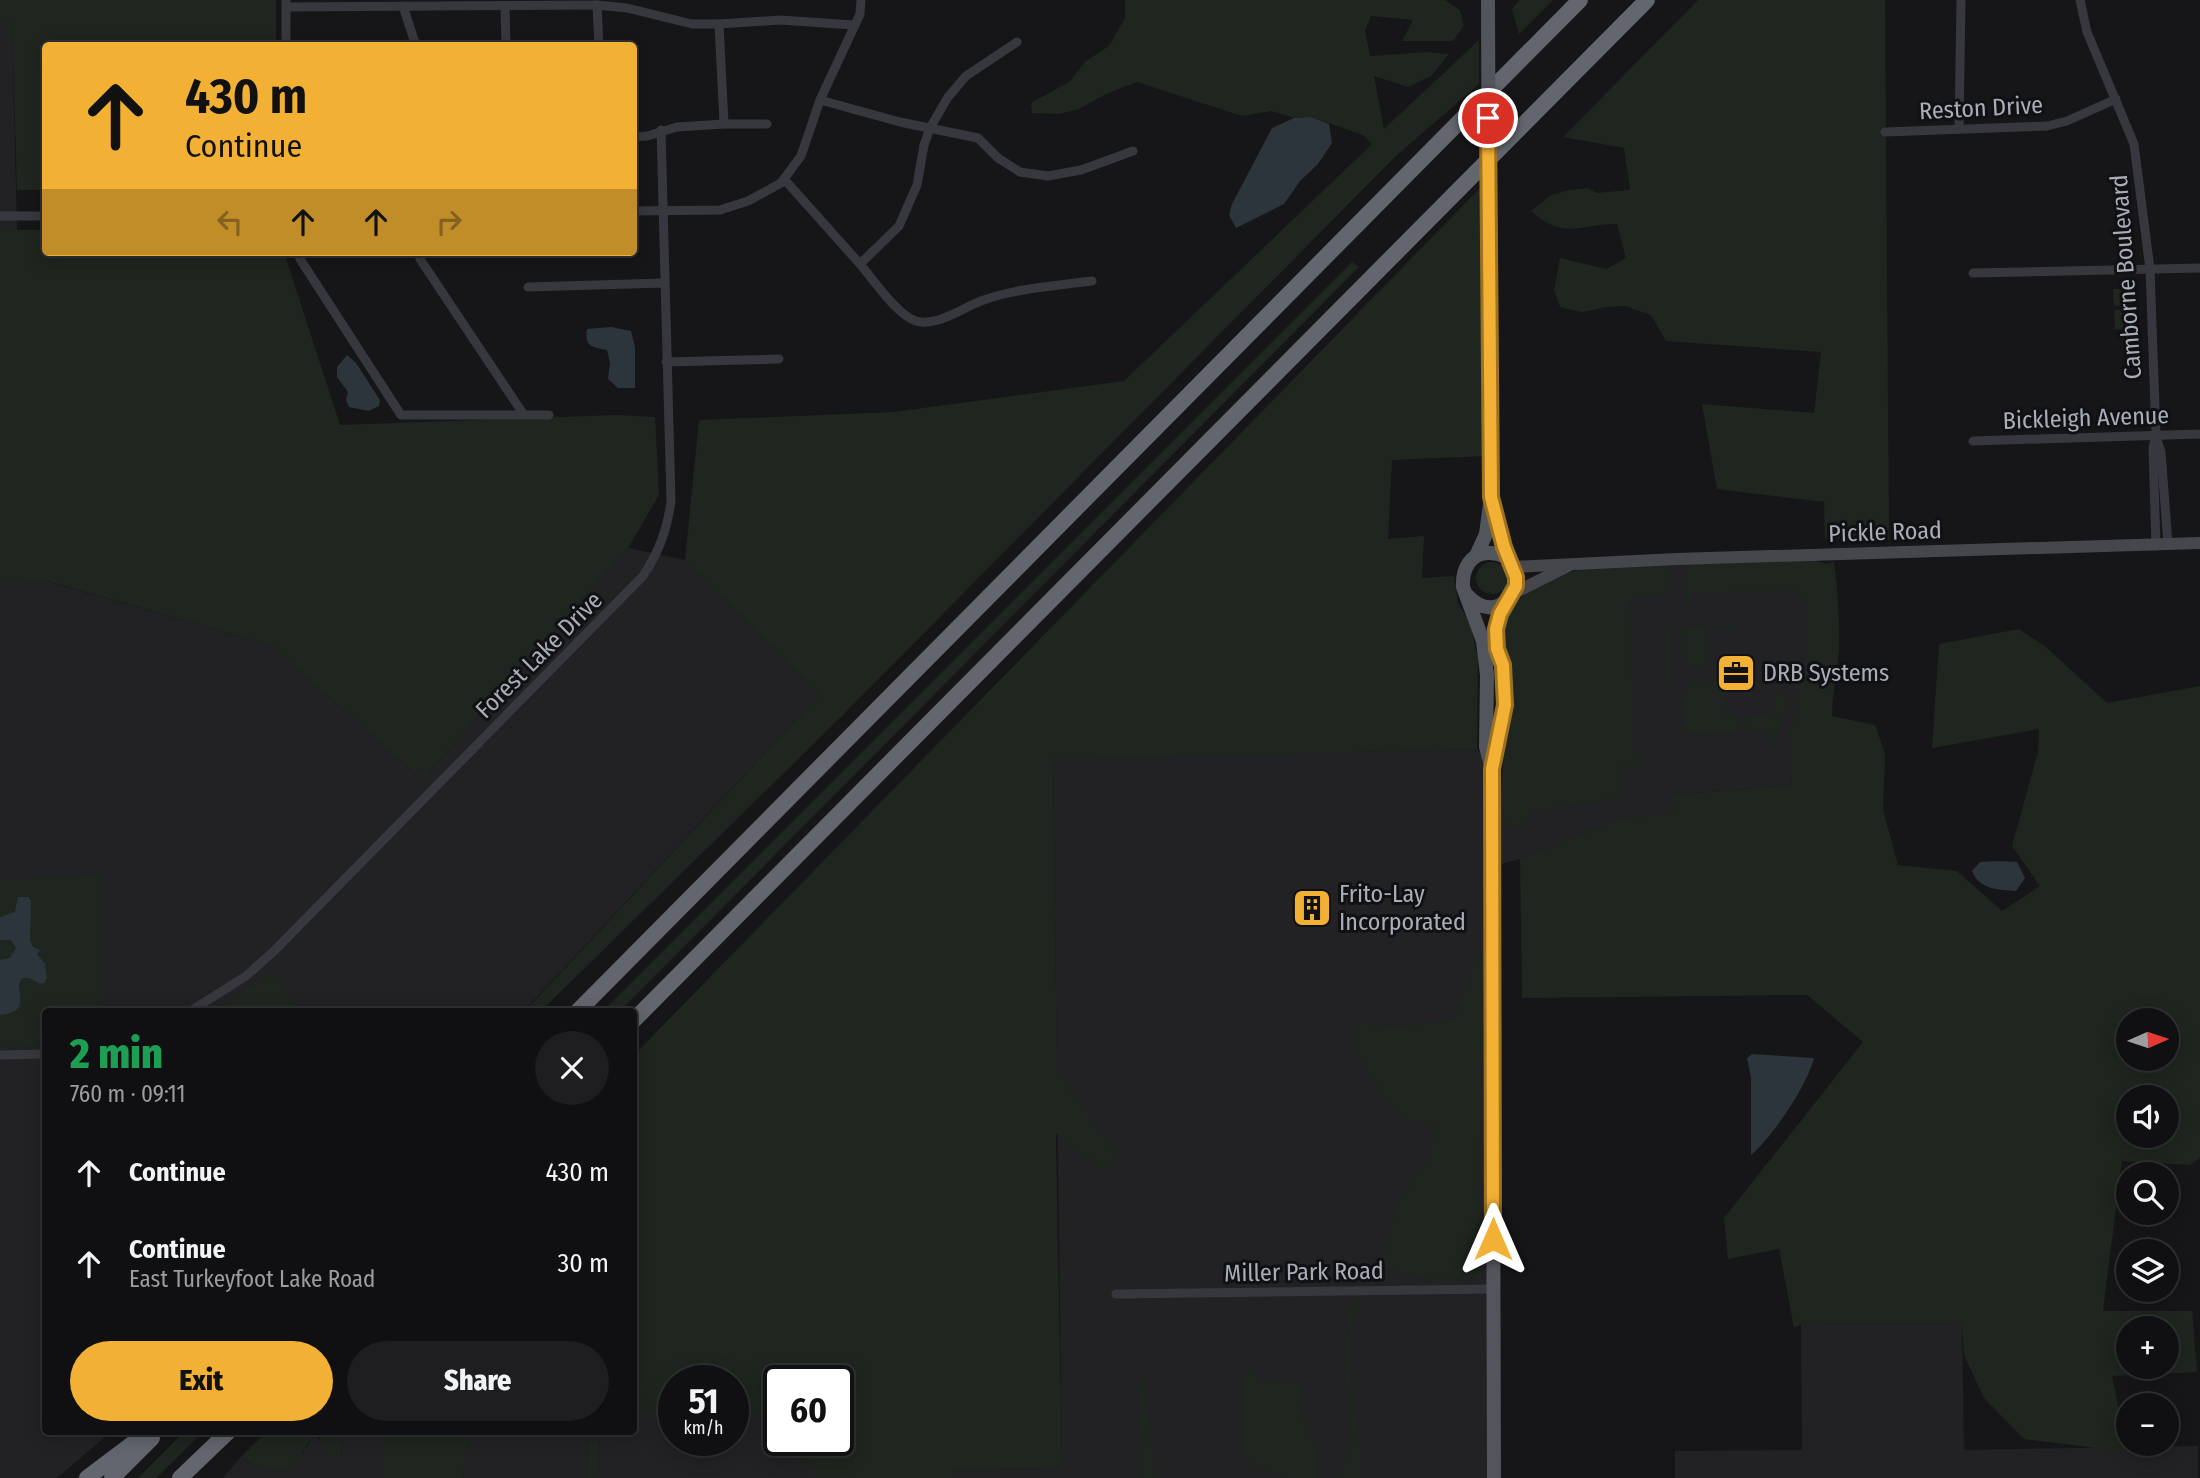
<!DOCTYPE html>
<html lang="en">
<head>
<meta charset="utf-8">
<style>
	:root { --surface:#101012; --page:#1e1e20; --text:#f1f3f6; --muted:#9c9d9f; --line:#303032; --accent:#f2b134 }
	body { margin:0; font-family:"Fira Sans Condensed",sans-serif; background:var(--page); color:var(--text); height:100vh; display:flex; flex-direction:column; font-size:26px; white-space:nowrap }
	* { box-sizing:border-box; margin:0 }
	p { font-size:23px; color:var(--muted) }
	.icon { flex:none; width:38px; height:38px; fill:none; stroke:currentColor; stroke-width:2; stroke-linecap:round; stroke-linejoin:round }
	.map { position:relative; flex:1; overflow:hidden }
	.side { position:absolute; left:42px; top:1008px; width:595px; height:427px; display:flex; flex-direction:column; background:var(--surface); border-radius:7px; box-shadow:0 4px 18px #0003,0 0 0 2px var(--line) }
	.side>* { flex:none }
	.top-card { position:absolute; left:42px; top:42px; width:595px; height:214px; border-radius:7px; box-shadow:0 4px 18px #0003,0 0 0 2px var(--line); background:#f2b134; color:#111; overflow:hidden }
	.needle { width:46px; rotate:87deg }
	.controls { position:absolute; left:2116px; top:1008px; display:grid; gap:14px }
	.controls a { display:grid; place-items:center; width:63px; height:63px; border-radius:50%; background:var(--surface); box-shadow:0 4px 18px #0003,0 0 0 2px var(--line); font-size:35px }
	.speed { position:absolute; left:658px; top:1365px; display:flex; gap:14px; font-size:35px; font-weight:700; text-align:center }
	.speed>* { display:grid; place-content:center; width:91px; height:91px; border-radius:50%; background:var(--surface); box-shadow:0 4px 18px #0003,0 0 0 2px var(--line); line-height:1 }
	.speed small { font-size:18px; font-weight:400 }
	.speed .limit { border:4px solid #111; border-radius:10px; background:#fff; color:#111 }
	.pin { position:absolute; display:grid; place-items:center; width:60px; height:60px; color:#fff; margin:-30px; border:4px solid #fff; border-radius:50%; box-shadow:0 2px 7px #0007 }
	.me { position:absolute; width:77px; margin:-38px; rotate:0deg; stroke-linejoin:round; filter:drop-shadow(0 0 5px #0008) }
	.turn { display:flex; align-items:center; gap:24px; height:147px; padding:0 28px; font-size:32px }
	.turn .icon { width:91px; height:91px; stroke-width:2.5 }
	.turn b { display:block; font-size:49px; line-height:60px }
	.lanes { display:flex; align-items:center; height:66px; padding:0 28px; background:#0003; justify-content:center; gap:35px; direction:ltr }
	.lanes .off { opacity:.35 }
	.round { display:grid; place-items:center; flex:none; width:74px; height:74px; border-radius:37px; background:var(--page) }
	.overview { display:flex; align-items:center; justify-content:space-between; height:119px; padding:0 28px }
	h1 { font-size:42px; font-weight:800; line-height:52px; color:#1e9e55 }
	.button { display:flex; gap:14px; margin-top:auto; padding:14px 28px }
	.button a { flex:1; height:80px; border-radius:42px; background:var(--accent); color:#111; font-size:28px; font-weight:800; line-height:80px; text-align:center }
	.button a+a { background:var(--page); color:var(--text) }
	ul { padding:0; list-style:none }
	li { display:flex; align-items:center; gap:21px; height:91px; padding:0 28px }
	li div { flex:1 }
	li b { display:block; font-size:26px }
	li em { font-style:normal }
	.map>svg:first-child { display:block }
	.built { fill:#222225 }
	.green { fill:#1e261f; fill-rule:evenodd }
	.water { fill:#2c353c }
	.lines { fill:none; stroke-linecap:round; stroke-linejoin:round }
	.street { stroke:#37383d; stroke-width:9 }
	.secondary { stroke:#45474d; stroke-width:12 }
	.primary { stroke:#53555c; stroke-width:14 }
	.highway { stroke:#63666e; stroke-width:16 }
	.primary-bridge { stroke:#53555c; stroke-width:14 }
	.route-casing { stroke:#9d7322; stroke-width:18 }
	.route { stroke:#f2b134; stroke-width:12 }
	.labels { text-anchor:middle; dominant-baseline:central; stroke-width:6; stroke-linejoin:round; paint-order:stroke }
	.street-label { font-size:24px; fill:#a8adb8; stroke:#111113 }
	.poi-label { font-size:24px; fill:#a8adb8; stroke:#111113; text-anchor:start }
</style>
</head>
<body>
<div class="map">
<svg width="2200" height="1478" viewBox="0 0 2200 1478">
	<rect width="100%" height="100%" fill="#161618"/>
	<g class="built">
		<path d="M0,22H12L17,230H0Z"/>
		<path d="M628,548L685,560L820,694L524,1011L46,1012V1432H111L57,1478H0V568L270,645L422,780Z"/>
		<path d="M1816,560L1810,643L1791,785L1674,795V813L1617,821L1520,859L1501,864V792L1507,729L1509,668L1504,647L1598,566Z"/>
		<path d="M1477,749L1492,769L1494,1478H952V1469L1062,1468L1053,758Z"/>
		<path d="M1962,1323L1964,1450L2198,1446V1478H1675V1451L1802,1450L1801,1324Z"/>
		<path d="M634,1414H674V1440H733V1414H779V1440H792L794,1457L813,1465V1478H599L598,1432H634Z"/>
		<path d="M316,1432L319,1440L341,1457L343,1432H384V1478H223L241,1457L251,1465L302,1453Z"/>
		<path d="M468,1432H588L587,1478H463Z"/>
	</g>
	<g class="green">
		<path d="M0,0H276V45L46,46L45,190H17L12,23L0,22Z"/>
		<path d="M1125,0H1445L1460,10L1464,26L1453,41H1402L1413,20L1371,16L1365,31L1370,56L1426,52L1449,54L1431,76L1408,87L1374,76L1384,129L1479,40V84L1396,156L842,716L541,1011L524,1012L820,694L685,560L699,420L893,412L1124,381L1372,144L1363,135L1311,117L1294,118L1271,111L1242,116L1137,82L1106,94L1079,109L1059,114L1032,113L1031,103L1069,82L1086,61L1109,46L1125,18Z"/>
		<path d="M1520,0H1553L1519,34L1512,9Z"/>
		<path d="M1698,0H1885L1889,540L1825,538L1824,502L1717,489L1702,404L1814,413L1821,352L1666,341L1651,315L1625,306L1607,307L1582,312L1560,307L1554,290L1560,258L1606,269L1626,258L1617,224C1578,224 1565,241 1531,211L1551,195L1568,190L1588,188L1597,193L1630,190L1624,148L1563,137Z"/>
		<path d="M1481,187L1487,456L1392,460L1388,539L1424,536L1422,578L1454,576L1458,603L1470,623L1478,658L1477,749L1053,759L1057,1071L1120,1157L1105,1172L1056,1134L1062,1468L952,1469V1478H813V1465L794,1457L792,1440H838V1381H779V1414H733V1381H674V1414H634V1055Z"/>
		<path d="M0,230H45L46,252H284L340,425L616,415L655,417L659,495L628,548L422,780L270,645L47,581L0,583Z"/>
		<path d="M1352,262L1359,267L620,1011H603Z"/>
		<path d="M2113,289H2131L2132,305L2114,306Z"/>
		<path d="M2127,309L2128,329H2115L2114,310Z"/>
		<path d="M1816,560L1825,564L1834,562C1838,591 1840,621 1839,650C1837,673 1832,694 1832,716L1875,725L1885,754L1883,810L1898,865L1957,871L2002,911L2040,886L2012,846L2038,752L2039,729L1932,748L1939,644L2019,629L2046,647L2107,703L2200,686V1158L2190,1165L2122,1161L2103,1311H2192L2197,1372L2112,1376L2128,1452L2024,1439L1984,1398L1964,1355L1962,1323L1801,1324L1794,1328L1779,1249L1728,1259L1724,1218L1863,1042L1807,995L1522,998L1520,859L1617,820L1673,813L1674,795L1791,785L1792,777L1790,730L1799,698L1798,669L1807,666L1805,599H1797L1796,590L1693,593L1692,600L1688,602L1686,600L1685,571L1693,564ZM2128,1020H2166V1059H2128ZM2128,1097H2166V1136H2128ZM2128,1328H2166V1367H2128Z"/>
		<circle cx="1492" cy="578" r="16"/>
		<path d="M1662,565L1669,570V594L1635,595L1632,598L1630,603L1634,753L1644,754L1645,766L1622,767V797L1532,811L1513,831L1507,828C1495,791 1506,755 1508,716C1508,701 1511,684 1509,668C1508,656 1501,643 1502,631C1507,591 1562,571 1597,566C1618,563 1641,565 1662,565Z"/>
		<path d="M1670,625L1672,696L1667,701L1664,626Z"/>
		<path d="M1737,626L1738,630L1705,631L1706,667C1676,669 1682,649 1681,627Z"/>
		<path d="M1698,681H1725L1726,715H1738V732L1684,734C1684,717 1677,688 1698,681Z"/>
		<path d="M1775,694L1788,695L1778,740L1774,742L1770,740V731L1744,732V721H1750V716L1775,715Z"/>
		<path d="M101,875V1011L46,1012L45,1045L0,1047V880Z"/>
		<path d="M1480,951L1485,964L1479,1175L1482,1277L1435,1280L1380,1267L1399,1199L1429,1159L1437,1125L1408,1120L1381,1093L1352,1046L1354,1021L1396,1028L1455,1019L1466,982Z"/>
		<path d="M275,971L299,1011H215Z"/>
		<path d="M1350,1299L1361,1307L1352,1328L1351,1380L1362,1461L1360,1478H1339C1358,1442 1346,1398 1346,1359C1345,1339 1347,1319 1350,1299Z"/>
		<path d="M1248,1362L1259,1381L1301,1384L1299,1410L1317,1444L1316,1478H1284L1244,1459L1243,1379Z"/>
		<path d="M1145,1378L1155,1478H1142L1138,1384Z"/>
		<path d="M184,1432H203L156,1478H138Z"/>
		<path d="M266,1432H316L290,1469C270,1470 257,1471 241,1457Z"/>
		<path d="M317,1432H343L341,1457L325,1455Z"/>
		<path d="M384,1432H468L463,1478H384Z"/>
		<path d="M588,1432H598L599,1478H587Z"/>
	</g>
	<g class="water">
		<path d="M1311,117L1329,124L1332,143L1318,164L1300,181L1284,204L1236,228L1229,215L1232,204L1272,128L1294,118Z"/>
		<path d="M611,327L631,331L635,347V388H618L608,379L610,363L607,350C593,347 584,347 587,329Z"/>
		<path d="M347,355L356,363L380,400L379,406L369,411L349,407L346,400L348,392L337,377V367Z"/>
		<path d="M1997,861L2017,862L2025,878L2016,891C1998,890 1979,889 1972,871L1980,862Z"/>
		<path d="M18,897H29L31,901L30,940L33,947L40,950L37,954L45,964L47,978L44,983L40,984L29,978H22L19,984C20,1002 26,1012 0,1015V960L10,958L16,948L11,940H0V917L15,912Z"/>
		<path d="M1752,1054L1814,1058C1807,1086 1773,1136 1751,1155V1078L1747,1058Z"/>
	</g>
	<g class="lines">
		<g class="street">
			<path d="M286,0V46"/>
			<path d="M2080,0L2087,32L2134,144L2150,269L2156,435L2153,448L2156,546"/>
			<path d="M403,6L416,46"/>
			<path d="M505,6L506,46"/>
			<path d="M286,7L597,5"/>
			<path d="M599,46L597,5L627,8L692,24H719"/>
			<path d="M820,100L900,122L978,138L998,158L1020,172L1048,176L1081,170L1133,151"/>
			<path d="M767,124H724L719,24L780,20L854,25"/>
			<path d="M1959,129L1961,0"/>
			<path d="M1885,132L2047,126L2067,121L2116,99"/>
			<path d="M634,137L647,136L677,127L724,124"/>
			<path d="M784,179L860,264L899,226L917,185L924,145L930,128L948,97L966,76L1017,42"/>
			<path d="M634,211L720,210L748,201L781,183L801,156L820,100L860,14L861,0"/>
			<path d="M0,216H46"/>
			<path d="M298,252L300,259L401,415H549"/>
			<path d="M419,252L420,259L524,415"/>
			<path d="M860,264C873,279 897,315 916,321C937,327 962,308 981,301C1016,288 1055,286 1092,281"/>
			<path d="M1973,273L2200,268"/>
			<path d="M528,287L664,283"/>
			<path d="M666,362L779,359"/>
			<path d="M2156,437L2161,452L2168,544"/>
			<path d="M1973,441L2200,434"/>
			<path d="M189,1012L246,976L274,951L643,576C659,552 667,530 671,501L661,130"/>
			<path d="M0,1055L46,1054"/>
			<path d="M1116,1294L1493,1289"/>
		</g>
		<g class="secondary">
			<path d="M1513,567L1677,559L2200,543"/>
			<path d="M1512,594L1568,566"/>
		</g>
		<g class="primary">
			<path d="M1488,15V0"/>
			<path d="M1493,505L1509,561"/>
			<path d="M1476,556L1486,534L1491,497L1489,220"/>
			<path d="M1467,595C1507,638 1541,555 1490,553C1470,552 1462,570 1463,587L1483,641L1487,675L1486,747L1492,769L1494,1478"/>
			<path d="M1493,767L1505,705L1503,665L1497,649L1496,629L1506,601"/>
		</g>
		<g class="highway">
			<path d="M577,1012L1580,0"/>
			<path d="M634,1020L1647,0"/>
			<path d="M87,1478L148,1432"/>
			<path d="M112,1478L152,1438"/>
			<path d="M180,1478L228,1432"/>
		</g>
		<path class="primary-bridge" d="M1488,15L1489,220"/>
	</g>
	<g class="lines">
		<g class="route-casing">
			<path id="route" d="M1488,118L1491,497L1504,547L1516,577V586L1500,614L1496,629L1497,649L1503,665L1505,705L1492,769L1493,1239"/>
		</g>
		<use href="#route" class="route"/>
	</g>
	<defs>
		<g id="office-square" transform="scale(2.0125)"><rect x="-9" y="-9" width="18" height="18" rx="4" fill="#f2b134" stroke="#111113"/><path d="M-6-3h4V-5.5h4V-3h4V5H-6ZM-1-4.5V-3h2v-1.5ZM-6 0V1H6V0Z" fill="#111"/></g>
		<g id="building-square" transform="scale(2.0125)"><rect x="-9" y="-9" width="18" height="18" rx="4" fill="#f2b134" stroke="#111113"/><path d="M-4-6H4V6H1V3H-1V6H-4ZM-2.5-4.3h1.7v1.8h-1.7ZM.8-4.3h1.7v1.8H.8ZM-2.5-1h1.7V.8h-1.7ZM.8-1h1.7V.8H.8Z" fill="#111"/></g>
	</defs>
	<g fill-rule="evenodd">
		<use href="#office-square" x="1736" y="673"/>
		<use href="#building-square" x="1312" y="908"/>
	</g>
	<g class="labels">
		<g class="street-label">
			<text transform="translate(1981 108) rotate(-3)">Reston Drive</text>
			<text transform="translate(2126 277) rotate(-94)">Camborne Boulevard</text>
			<text transform="translate(2086 418) rotate(-2)">Bickleigh Avenue</text>
			<text transform="translate(1885 532) rotate(-2)">Pickle Road</text>
			<text transform="translate(539 655) rotate(-45)">Forest Lake Drive</text>
			<text transform="translate(1304 1272) rotate(-1)">Miller Park Road</text>
		</g>
		<g class="poi-label">
			<text x="1763" y="673">DRB Systems</text>
			<text x="1339" y="894">Frito-Lay<tspan x="1339" dy="28">Incorporated</tspan></text>
		</g>
	</g>
</svg>
<div class="controls">
<a><svg class="needle" viewBox="-14 -14 28 28"><path d="M0-13l5 13h-10z" fill="#e53935"/><path d="M0 13l5-13h-10z" fill="#9c9d9f"/></svg></a>
<a><svg class="icon" aria-label="sound" viewBox="0 0 24 24"><path d="M4 9h4l5-4v14l-5-4H4zM17 9q2 3 0 6"/></svg></a>
<a><svg class="icon" aria-label="search" viewBox="0 0 24 24"><circle cx="10" cy="10" r="6"/><path d="M15 15l6 6"/></svg></a>
<a><svg class="icon" aria-label="layers" viewBox="0 0 24 24"><path d="M12 4l9 5-9 5-9-5zM3 14l9 5 9-5"/></svg></a>
<a>+</a>
<a>−</a>
</div>
<div class="speed"><div>51<small>km/h</small></div><div class="limit">60</div></div>
<div class="pin" style="left:1488px;top:118px;background:#d93025"><svg class="icon" aria-label="arrive" viewBox="0 0 24 24"><path d="M6 21V4h12l-3 4 3 4H6"/></svg></div>
<svg class="me" style="left:1493px;top:1239px" viewBox="-20 -20 40 40"><path d="M0-17L14 15 0 8-14 15z" fill="#f2b134" stroke="#fff" stroke-width="4"/></svg>
<div class="top-card">
<div class="turn"><svg class="icon" aria-label="ahead" viewBox="0 0 24 24"><path d="M12 20V5M6 11l6-6 6 6"/></svg><div><b>430 m</b>Continue</div></div>
<div class="lanes"><svg class="icon off" aria-label="left" viewBox="0 0 24 24"><path d="M17 20v-9H6M10 6l-5 5 5 5"/></svg><svg class="icon" aria-label="ahead" viewBox="0 0 24 24"><path d="M12 20V5M6 11l6-6 6 6"/></svg><svg class="icon" aria-label="ahead" viewBox="0 0 24 24"><path d="M12 20V5M6 11l6-6 6 6"/></svg><svg class="icon off" aria-label="right" viewBox="0 0 24 24"><path d="M7 20v-9h11M14 6l5 5-5 5"/></svg></div>
</div>
<section class="side">
<div class="overview"><div><h1>2 min</h1><p>760 m · 09:11</p></div><a class="round"><svg class="icon" aria-label="close" viewBox="0 0 24 24"><path d="M6 6l12 12M18 6L6 18"/></svg></a></div>
<ul>
<li><svg class="icon" aria-label="ahead" viewBox="0 0 24 24"><path d="M12 20V5M6 11l6-6 6 6"/></svg><div><b>Continue</b></div><em>430 m</em></li>
<li><svg class="icon" aria-label="ahead" viewBox="0 0 24 24"><path d="M12 20V5M6 11l6-6 6 6"/></svg><div><b>Continue</b><p>East Turkeyfoot Lake Road</p></div><em>30 m</em></li>
</ul>
<div class="button"><a>Exit</a><a>Share</a></div>
</section>
</div>
</body>
</html>
